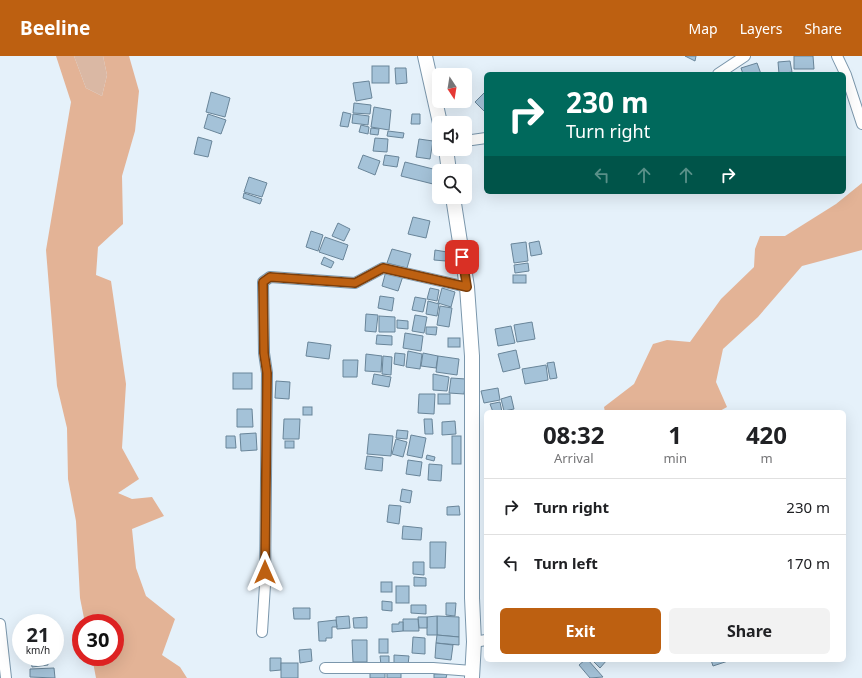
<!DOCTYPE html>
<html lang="en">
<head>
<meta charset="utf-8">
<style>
	:root { --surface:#fff; --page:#f2f2f2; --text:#202124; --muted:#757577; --line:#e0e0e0; --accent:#bd6011 }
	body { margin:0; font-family:"Noto Sans",sans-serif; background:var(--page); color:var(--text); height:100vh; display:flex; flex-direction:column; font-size:15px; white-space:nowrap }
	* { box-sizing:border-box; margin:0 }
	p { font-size:13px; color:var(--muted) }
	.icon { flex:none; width:22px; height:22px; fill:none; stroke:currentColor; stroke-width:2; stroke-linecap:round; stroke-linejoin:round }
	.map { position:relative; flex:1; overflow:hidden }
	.drawer { position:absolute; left:484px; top:354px; width:362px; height:252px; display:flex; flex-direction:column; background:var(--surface); border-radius:6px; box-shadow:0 4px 16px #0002 }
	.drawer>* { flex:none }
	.hud { position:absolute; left:484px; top:16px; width:362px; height:122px; border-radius:6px; box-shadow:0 4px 16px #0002; background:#00695c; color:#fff; overflow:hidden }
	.needle { width:26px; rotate:168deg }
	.buttons { position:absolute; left:432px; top:12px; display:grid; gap:8px }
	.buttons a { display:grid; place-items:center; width:40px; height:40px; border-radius:6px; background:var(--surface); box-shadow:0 4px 16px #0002; font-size:20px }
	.speed { position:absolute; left:12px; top:558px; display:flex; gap:8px; font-size:20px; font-weight:700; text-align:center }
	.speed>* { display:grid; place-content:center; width:52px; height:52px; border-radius:50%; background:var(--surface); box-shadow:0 4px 16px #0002; line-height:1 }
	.speed small { font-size:10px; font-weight:400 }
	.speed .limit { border:6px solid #d22; background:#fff; color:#111 }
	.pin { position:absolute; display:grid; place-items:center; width:34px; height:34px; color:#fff; margin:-17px; border-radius:8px; box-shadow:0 2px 6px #0006 }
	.me { position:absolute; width:44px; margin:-22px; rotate:0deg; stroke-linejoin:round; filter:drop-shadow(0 0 3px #0008) }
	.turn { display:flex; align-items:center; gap:14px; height:84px; padding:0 16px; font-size:18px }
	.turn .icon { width:52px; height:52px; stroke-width:2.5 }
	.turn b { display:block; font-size:28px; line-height:34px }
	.lanes { display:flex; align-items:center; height:38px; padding:0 16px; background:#0003; justify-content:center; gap:20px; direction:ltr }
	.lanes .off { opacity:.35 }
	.eta { display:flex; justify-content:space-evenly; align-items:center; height:68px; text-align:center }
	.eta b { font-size:24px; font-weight:700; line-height:28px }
	.button { display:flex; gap:8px; margin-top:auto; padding:8px 16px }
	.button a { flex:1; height:46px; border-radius:6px; background:var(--accent); color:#fff; font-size:16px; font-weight:700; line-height:46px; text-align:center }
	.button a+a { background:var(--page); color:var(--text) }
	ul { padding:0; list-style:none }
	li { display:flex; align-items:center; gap:12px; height:56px; padding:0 16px; border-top:1px solid var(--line) }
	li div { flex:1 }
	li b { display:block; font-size:15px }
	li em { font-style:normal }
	header { display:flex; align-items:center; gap:24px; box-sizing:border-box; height:56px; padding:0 20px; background:var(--accent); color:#fff }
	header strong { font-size:19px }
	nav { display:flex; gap:22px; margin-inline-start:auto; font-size:14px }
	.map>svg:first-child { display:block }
	.green { fill:#dab8a4 }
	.forest { fill:#e3b396 }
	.building { fill:#a4c2d8; stroke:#698599 }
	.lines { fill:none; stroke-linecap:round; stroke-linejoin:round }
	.street-casing { stroke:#7b97ac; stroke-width:12 }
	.secondary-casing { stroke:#7b97ac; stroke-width:16 }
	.street { stroke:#fff; stroke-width:10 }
	.secondary { stroke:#fff; stroke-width:14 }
	.route-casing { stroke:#7b3e0b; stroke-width:10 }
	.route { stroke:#bd6011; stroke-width:7 }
</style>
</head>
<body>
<header>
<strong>Beeline</strong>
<nav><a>Map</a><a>Layers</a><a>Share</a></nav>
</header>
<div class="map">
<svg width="862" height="622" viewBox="0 0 862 622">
	<rect width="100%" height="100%" fill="#e5f1fa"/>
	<path class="green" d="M74,0H103L107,19L102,40L86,32Z"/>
	<g class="forest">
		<path d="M56,0H74L86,32L102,40L107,19L103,0H129L139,35L135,75L122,120L123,168L98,191L96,219L111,225L126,328L122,392L139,423L118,437L132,443L152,441L164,460L132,473L136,512L146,540L175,563L162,599L180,611L187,622H96L92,601H115V567H85L80,542L76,465L68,423L67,372L57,330L46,194L71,46Z"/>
		<path d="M862,127V194L802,210L758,261L723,293L716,326L727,351L718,356H605L604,351L634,328L653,288L667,284L690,286L721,243L754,211L755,193L760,180H785L836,148Z"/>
	</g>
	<g class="building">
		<path d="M685,0H696L695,5Z"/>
		<path d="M794,0H813L814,13H794Z"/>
		<path d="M790,5L792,16L779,18L778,6Z"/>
		<path d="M757,7L761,18H743L741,12Z"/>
		<rect x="372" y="10" width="17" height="17"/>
		<path d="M395,12H406L407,27L396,28Z"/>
		<path d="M369,25L372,42L356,45L353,27Z"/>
		<path d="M486,35V57L475,46Z"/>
		<path d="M211,36L230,42L225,61L206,56Z"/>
		<path d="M354,47L371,49L370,58L353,57Z"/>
		<path d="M374,51L391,54L389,74L371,71Z"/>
		<path d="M343,56L351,58L348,71L340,70Z"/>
		<path d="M208,58L226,64L221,78L204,72Z"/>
		<path d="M353,58L369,60L368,69L352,67Z"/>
		<path d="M412,58H420V68H411Z"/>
		<path d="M361,69L369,71L368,78L359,76Z"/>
		<path d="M371,72L379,73L378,79L370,78Z"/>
		<path d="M388,75L404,77L403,82L387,80Z"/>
		<path d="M198,81L212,85L208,101L194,98Z"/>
		<path d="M375,82L388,83L387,96L373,95Z"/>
		<path d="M419,83L433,85L430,103L416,101Z"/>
		<path d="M363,99L380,105L375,119L358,112Z"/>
		<path d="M385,99L399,101L397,111L383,109Z"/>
		<path d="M405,106L437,114L433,128L401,120Z"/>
		<path d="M249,121L267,127L262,141L244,136Z"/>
		<path d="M244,137L262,143L260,148L243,142Z"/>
		<path d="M413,161L430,165L426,182L408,178Z"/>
		<path d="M338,167L350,173L344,185L332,180Z"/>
		<path d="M311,175L323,179L318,195L306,191Z"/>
		<path d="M325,181L348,189L343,204L319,196Z"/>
		<path d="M539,185L542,198L531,200L529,187Z"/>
		<path d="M526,186L528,205L514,207L511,188Z"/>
		<path d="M392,193L411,198L407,212L387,207Z"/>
		<path d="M435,194L447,196L446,205L434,204Z"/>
		<path d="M324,201L334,206L331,212L321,208Z"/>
		<path d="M528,207L529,215L515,217L514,209Z"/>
		<path d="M386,215L403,220L398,235L382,230Z"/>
		<rect x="513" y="219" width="13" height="8"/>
		<path d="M430,232L439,234L437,245L427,243Z"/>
		<path d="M442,232L455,236L451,251L438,247Z"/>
		<path d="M380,240L394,242L392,255L378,252Z"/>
		<path d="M415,241L426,243L423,256L412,254Z"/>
		<path d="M428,245L439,248L437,260L426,258Z"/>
		<path d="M440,250L452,252L449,271L437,269Z"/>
		<path d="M366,258L378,259L376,276L365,275Z"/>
		<path d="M415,259L427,261L424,277L412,275Z"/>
		<path d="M379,260L395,261V276H379Z"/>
		<path d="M397,264L408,265V273L397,272Z"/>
		<path d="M532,266L535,283L517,286L514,269Z"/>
		<path d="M511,270L515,287L498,290L495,273Z"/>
		<path d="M426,271H437L436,279L426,278Z"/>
		<path d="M405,277L423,280L421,295L403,292Z"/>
		<path d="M377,279L392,280V289L376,288Z"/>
		<rect x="448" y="282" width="12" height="9"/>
		<path d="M308,286L331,289L329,303L306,300Z"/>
		<path d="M516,294L520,312L503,316L498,298Z"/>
		<path d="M408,295L422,298L420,313L406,311Z"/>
		<path d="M395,297L405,298L404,310L394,308Z"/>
		<path d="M423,297L438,300L436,312L421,310Z"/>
		<path d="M366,298L382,300L381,316L365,315Z"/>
		<path d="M383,300L392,301L391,319L382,318Z"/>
		<path d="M438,300L459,303L457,319L436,316Z"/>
		<path d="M343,304H358L357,321H343Z"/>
		<path d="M554,306L557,322L550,323L547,307Z"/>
		<path d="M546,309L548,324L525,328L522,313Z"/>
		<rect x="233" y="317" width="19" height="16"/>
		<path d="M374,318L391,321L389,331L372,328Z"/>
		<path d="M433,318L449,321L447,335L433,334Z"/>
		<path d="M451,322L466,323L464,338L449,337Z"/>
		<path d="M276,325L290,326L289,343L275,342Z"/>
		<path d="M498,332L500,344L484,347L481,335Z"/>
		<path d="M419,338H435L434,358L418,357Z"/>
		<rect x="438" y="338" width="12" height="10"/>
		<path d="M511,340L514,353L504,355L501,343Z"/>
		<path d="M500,346L502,356H493L490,348Z"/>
		<rect x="303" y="351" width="9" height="8"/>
		<path d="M237,353H252L253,371H237Z"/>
		<path d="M284,363H300L299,383H283Z"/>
		<path d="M424,363H432L433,378H425Z"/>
		<path d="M455,365L456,378L442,379V366Z"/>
		<path d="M397,374L408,375L407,383L396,382Z"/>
		<path d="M256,377L257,394L241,395L240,378Z"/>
		<path d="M369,378L393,380L391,400L367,398Z"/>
		<path d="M411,379L426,382L422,402L407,399Z"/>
		<path d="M226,380H235L236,392H226Z"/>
		<rect x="452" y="380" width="9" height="28"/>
		<path d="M396,383L407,386L403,401L392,398Z"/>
		<rect x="285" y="385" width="9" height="7"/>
		<path d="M427,399L435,401L434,405L426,403Z"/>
		<path d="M367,400L383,402L382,415L365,413Z"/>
		<path d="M408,404L422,406L420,420L406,418Z"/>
		<path d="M429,408L442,409L441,425L428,424Z"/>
		<path d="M402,433L412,435L410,447L400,445Z"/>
		<path d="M389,449L401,450L399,468L387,466Z"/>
		<path d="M459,450L460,459H447V451Z"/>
		<path d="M403,470L422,472L421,484L402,483Z"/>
		<path d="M430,486H446L445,512H430Z"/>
		<path d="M413,506H424V519L413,518Z"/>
		<path d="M414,521L426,522V530H414Z"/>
		<rect x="381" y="526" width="11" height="10"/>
		<rect x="396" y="530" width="13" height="17"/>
		<path d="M382,545L392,546V555L382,554Z"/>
		<path d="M446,547H456L455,560L446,559Z"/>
		<path d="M411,549H426V558L411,557Z"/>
		<path d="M293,552H310V563H294Z"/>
		<path d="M349,560L350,572L337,573L336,561Z"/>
		<path d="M437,560L459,561V581L437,579Z"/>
		<path d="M437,560V579H427V561Z"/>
		<path d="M367,561V572H354L353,562Z"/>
		<path d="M418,561H427V572H419Z"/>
		<path d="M403,563H418L419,575H403Z"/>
		<path d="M336,564L337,571H332V582H326V585H319L318,566Z"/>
		<path d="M399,566H403V575L392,576V568H399Z"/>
		<path d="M437,579L459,581V589L436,587Z"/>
		<path d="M413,581L425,582V598L412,597Z"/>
		<rect x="379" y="583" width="9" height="14"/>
		<path d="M352,584H367V606H353Z"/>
		<path d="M436,587L453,589L451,604L435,602Z"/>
		<path d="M311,593L312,605L300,607L299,594Z"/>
		<path d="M394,599L409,600L408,609H394Z"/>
		<path d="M380,600H389V609H381Z"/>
		<path d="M31,601H47L48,609L32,611Z"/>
		<path d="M270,602H281V614L270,615Z"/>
		<path d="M585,604H588L603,621L590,622L579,609Z"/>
		<path d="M592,604H607L600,612Z"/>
		<path d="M711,604H731L713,610Z"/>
		<rect x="281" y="607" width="17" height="15"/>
		<path d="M54,612L55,622L30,621V613Z"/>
		<path d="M370,616L385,617V622H370Z"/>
		<path d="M387,616L401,617V622H387Z"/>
		<path d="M434,618H447L446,622H434Z"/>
	</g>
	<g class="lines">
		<g class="street-casing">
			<g id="street">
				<path d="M837,0L846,19L862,68"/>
				<path d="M718,18L745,0"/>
				<path d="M465,85L486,82"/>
				<path d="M0,568L6,622"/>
				<path d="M262,576L265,529L267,317L264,297L263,226L270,221L355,227L383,212L467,231"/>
				<path d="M474,586L486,584"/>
				<path d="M325,612H433L472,615"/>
			</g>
		</g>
		<g class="secondary-casing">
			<g id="secondary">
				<path d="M425,0L440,67"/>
				<path d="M446,93L449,115"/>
				<path d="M453,141L467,231L472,300V542L474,586L472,622"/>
			</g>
		</g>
		<use href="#street" class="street"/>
		<use href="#secondary" class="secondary"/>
	</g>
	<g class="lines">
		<g class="route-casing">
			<path id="route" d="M265,516L267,317L264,297L263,226L270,221L355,227L383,212L467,231L462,201"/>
		</g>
		<use href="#route" class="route"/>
	</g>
</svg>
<div class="buttons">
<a><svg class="needle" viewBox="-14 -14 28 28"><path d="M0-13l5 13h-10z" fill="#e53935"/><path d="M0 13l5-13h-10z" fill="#757577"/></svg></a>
<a><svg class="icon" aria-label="sound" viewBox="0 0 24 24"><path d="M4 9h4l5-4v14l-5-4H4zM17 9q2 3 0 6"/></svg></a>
<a><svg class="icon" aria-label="search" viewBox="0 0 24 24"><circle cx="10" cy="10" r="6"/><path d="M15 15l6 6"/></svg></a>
</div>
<div class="speed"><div>21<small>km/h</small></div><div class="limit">30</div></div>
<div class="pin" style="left:462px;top:201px;background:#d93025"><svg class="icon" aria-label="arrive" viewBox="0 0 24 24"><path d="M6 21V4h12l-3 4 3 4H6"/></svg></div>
<svg class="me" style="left:265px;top:516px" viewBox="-20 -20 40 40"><path d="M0-17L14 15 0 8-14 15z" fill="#bd6011" stroke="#fff" stroke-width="4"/></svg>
<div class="hud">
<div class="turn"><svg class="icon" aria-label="right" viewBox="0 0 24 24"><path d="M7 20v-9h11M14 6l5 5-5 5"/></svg><div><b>230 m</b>Turn right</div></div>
<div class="lanes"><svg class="icon off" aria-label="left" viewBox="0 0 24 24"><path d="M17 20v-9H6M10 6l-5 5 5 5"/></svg><svg class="icon off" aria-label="ahead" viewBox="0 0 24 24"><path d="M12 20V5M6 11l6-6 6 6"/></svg><svg class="icon off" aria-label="ahead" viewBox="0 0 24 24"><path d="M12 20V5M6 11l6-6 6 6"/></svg><svg class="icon" aria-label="right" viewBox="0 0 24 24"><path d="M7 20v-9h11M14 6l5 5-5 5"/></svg></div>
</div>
<section class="drawer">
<div class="eta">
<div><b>08:32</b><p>Arrival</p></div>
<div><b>1</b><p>min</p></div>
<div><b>420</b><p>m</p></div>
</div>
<ul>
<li><svg class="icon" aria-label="right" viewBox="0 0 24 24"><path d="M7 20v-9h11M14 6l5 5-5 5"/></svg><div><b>Turn right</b></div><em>230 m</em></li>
<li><svg class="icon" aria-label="left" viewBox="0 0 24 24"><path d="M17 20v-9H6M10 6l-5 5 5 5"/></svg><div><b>Turn left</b></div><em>170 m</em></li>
</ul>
<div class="button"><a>Exit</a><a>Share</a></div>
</section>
</div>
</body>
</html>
